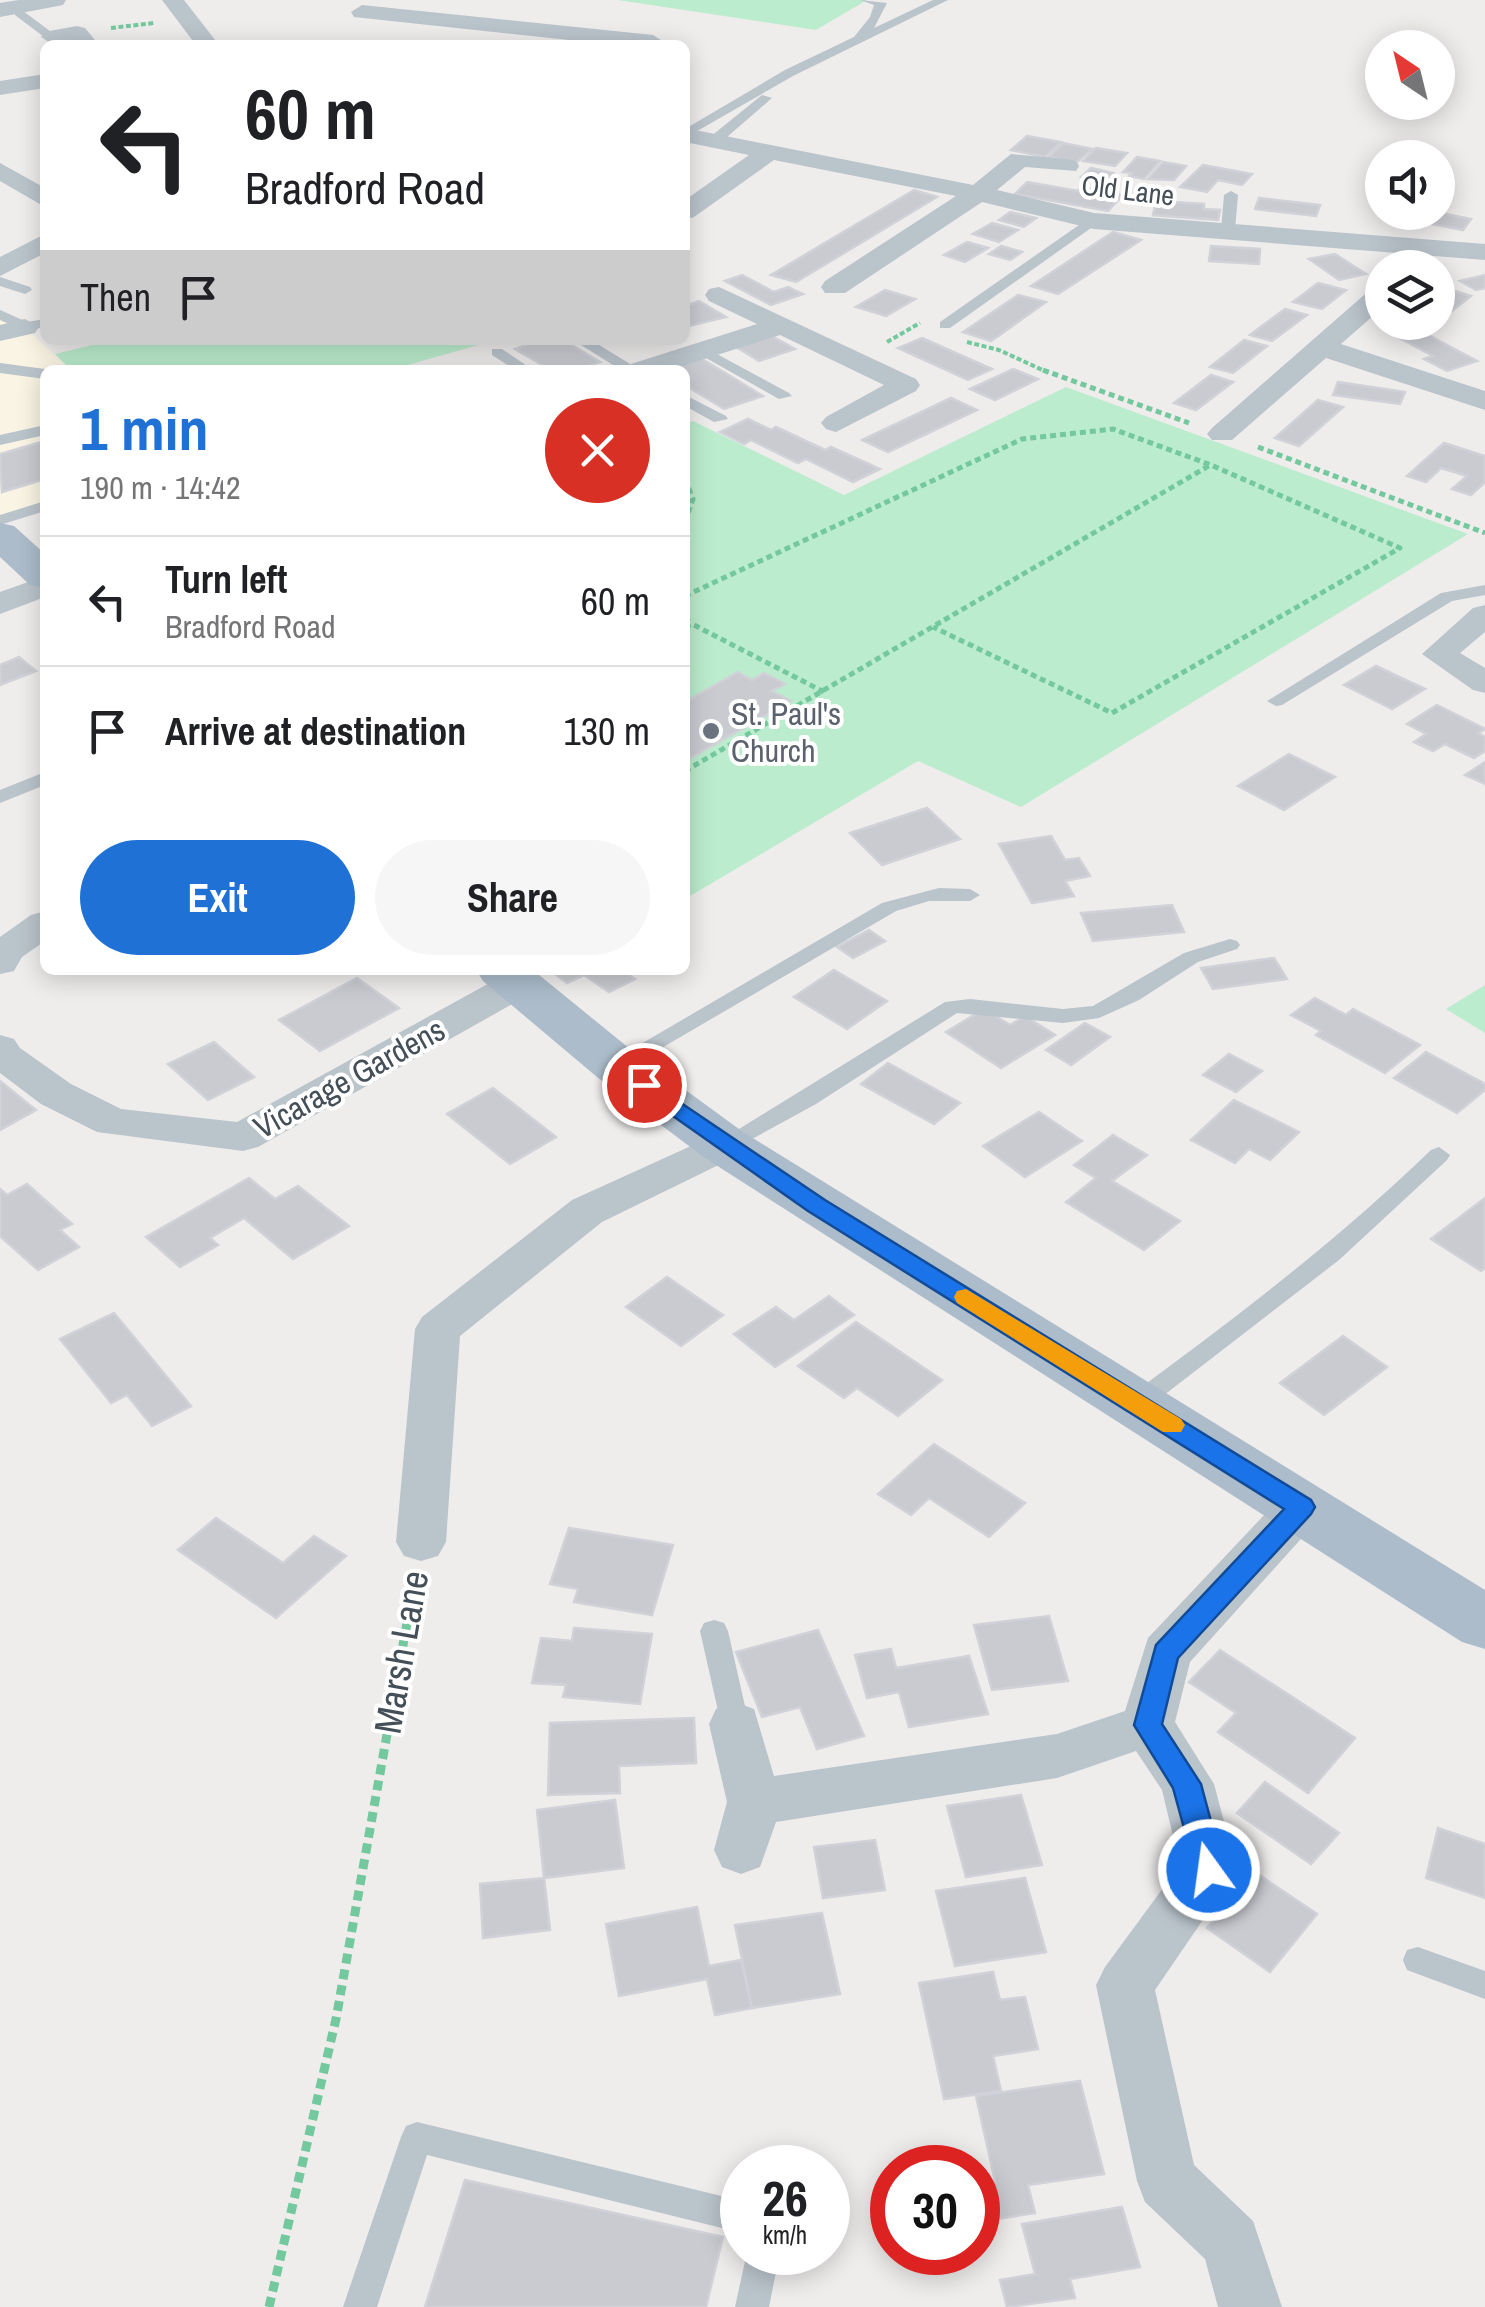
<!DOCTYPE html>
<html lang="en">
<head>
<meta charset="utf-8">
<style>
	:root { --surface:#fff; --page:#f6f6f6; --text:#202124; --muted:#757577; --line:#e0e0e0; --accent:#1f71d5 }
	body { margin:0; font-family:"Archivo Narrow",sans-serif; background:var(--page); color:var(--text); height:100vh; display:flex; flex-direction:column; font-size:38px; white-space:nowrap }
	* { box-sizing:border-box; margin:0 }
	p { font-size:32px; color:var(--muted) }
	.icon { flex:none; width:55px; height:55px; fill:none; stroke:currentColor; stroke-width:2; stroke-linecap:round; stroke-linejoin:round }
	.map { position:relative; flex:1; overflow:hidden }
	.drawer { position:absolute; left:40px; top:365px; width:650px; height:610px; display:flex; flex-direction:column; background:var(--surface); border-radius:15px; box-shadow:0 5px 25px #0003 }
	.drawer>* { flex:none }
	.banner { position:absolute; left:40px; top:40px; width:650px; height:305px; border-radius:15px; box-shadow:0 5px 25px #0003; background:#fff; color:var(--text); overflow:hidden }
	.needle { width:65px; rotate:325deg }
	.fabs { position:absolute; left:1365px; top:30px; display:grid; gap:20px }
	.fabs a { display:grid; place-items:center; width:90px; height:90px; border-radius:50%; background:var(--surface); box-shadow:0 5px 25px #0003; font-size:50px }
	.speed { position:absolute; left:720px; top:2145px; display:flex; gap:20px; font-size:50px; font-weight:700; text-align:center }
	.speed>* { display:grid; place-content:center; width:130px; height:130px; border-radius:50%; background:var(--surface); box-shadow:0 5px 25px #0003; line-height:1 }
	.speed small { font-size:25px; font-weight:400 }
	.speed .limit { border:15px solid #d22; background:#fff; color:#111 }
	.pin { position:absolute; display:grid; place-items:center; width:85px; height:85px; color:#fff; margin:-42px; border:5px solid #fff; border-radius:50%; box-shadow:0 2px 10px #0007 }
	.me { position:absolute; width:110px; margin:-55px; rotate:346deg; stroke-linejoin:round; filter:drop-shadow(0 0 8px #0008) }
	.turn { display:flex; align-items:center; gap:35px; height:210px; padding:0 40px; font-size:45px }
	.turn .icon { width:130px; height:130px; stroke-width:2.5 }
	.turn b { display:block; font-size:70px; line-height:85px }
	.then { display:flex; align-items:center; height:95px; padding:0 40px; background:#0003; gap:20px; font-size:38px }
	.round { display:grid; place-items:center; flex:none; width:105px; height:105px; border-radius:52px; background:var(--page) }
	.summary { display:flex; align-items:center; justify-content:space-between; height:170px; padding:0 40px }
	h1 { font-size:60px; font-weight:700; line-height:75px; color:var(--accent) }
	.cta { display:flex; gap:20px; margin-top:auto; padding:20px 40px }
	.cta a { flex:1; height:115px; border-radius:60px; background:var(--accent); color:#fff; font-size:40px; font-weight:700; line-height:115px; text-align:center }
	.cta a+a { background:var(--page); color:var(--text) }
	ul { padding:0; list-style:none }
	li { display:flex; align-items:center; gap:30px; height:130px; padding:0 40px; border-top:2px solid var(--line) }
	li div { flex:1 }
	li b { display:block; font-size:38px }
	li em { font-style:normal }
	.map>svg:first-child { display:block }
	.commercial { fill:#faf4e4 }
	.green { fill:#bbeccd }
	.building { fill:#c9cbd1; stroke:#d0d2d8; stroke-width:2.5 }
	.lines { fill:none; stroke-linecap:round; stroke-linejoin:round }
	.path-far2 { stroke:#74c89e; stroke-width:4; stroke-dasharray:5 2.5; stroke-linecap:butt }
	.path-far1 { stroke:#74c89e; stroke-width:5; stroke-dasharray:6 4; stroke-linecap:butt }
	.path { stroke:#74c89e; stroke-width:9; stroke-dasharray:10 6; stroke-linecap:butt }
	.lane { fill:#bac4cb; fill-rule:evenodd }
	.street { fill:#bac4cb; fill-rule:evenodd }
	.primary { fill:#acbcca; fill-rule:evenodd }
	.route { fill:#1a73e8; stroke:#114b97; stroke-width:2.5 }
	.slow { fill:#f59e0b }
	.worship-dot { fill:#6b7280; stroke:#fff; stroke-width:4 }
	.labels { text-anchor:middle; dominant-baseline:central; stroke-width:8; stroke-linejoin:round; paint-order:stroke }
	.far-street-label { font-size:28px; fill:#454f58; stroke:#fff }
	.worship-label { font-size:32px; fill:#5b616d; stroke:#fff; text-anchor:start }
	.street-label { font-size:32px; fill:#454f58; stroke:#fff }
	.near-street-label { font-size:38px; fill:#454f58; stroke:#fff }
</style>
</head>
<body>
<div class="map">
<svg width="1485" height="2307" viewBox="0 0 1485 2307">
	<rect width="100%" height="100%" fill="#efecec"/>
	<path class="commercial" d="M0,314L25,327L71,370H45V506L0,520Z"/>
	<g class="green">
		<path d="M618,0H867L816,30Z"/>
		<path d="M113,340H496L390,370H71L55,354Z"/>
		<path d="M1066,387L1468,534L1021,807L918,761L685,899V424L693,421L844,495Z"/>
		<path d="M1485,985V1033L1446,1009Z"/>
	</g>
	<g class="building">
		<path d="M1027,136L1061,142L1045,157L1011,150Z"/>
		<path d="M1063,143L1092,149L1077,162L1049,157Z"/>
		<path d="M1096,148L1127,153L1115,166L1083,161Z"/>
		<path d="M1137,157L1160,161L1144,179L1129,176L1132,173L1123,172Z"/>
		<path d="M1163,162L1186,166L1174,180L1148,179Z"/>
		<path d="M1203,165L1252,174L1242,185L1218,180L1207,192L1180,187Z"/>
		<path d="M1091,168L1113,173L1102,181L1081,177Z"/>
		<path d="M1027,182L1078,191L1081,187L1123,195L1108,211L1015,194Z"/>
		<path d="M914,190L937,197L796,282L771,275Z"/>
		<path d="M1259,198L1320,205L1316,216L1255,209Z"/>
		<path d="M1156,201L1204,204V209L1220,210L1218,220L1153,215Z"/>
		<path d="M1010,212L1036,218L1024,227L999,220Z"/>
		<path d="M1412,212H1436L1471,219L1463,230L1407,219Z"/>
		<path d="M992,223L1018,230L999,242L973,234Z"/>
		<path d="M1113,232L1141,240L1058,294L1031,286Z"/>
		<path d="M967,242L988,248L965,262L944,255Z"/>
		<path d="M1001,246L1022,252L1010,260L989,254Z"/>
		<path d="M1211,246L1260,249L1259,264L1209,261Z"/>
		<path d="M1335,254L1366,274L1339,280L1309,259Z"/>
		<path d="M742,275L774,292L788,287L803,294L771,305L725,281Z"/>
		<path d="M1485,275V288L1476,290L1460,281Z"/>
		<path d="M1318,283L1346,290L1322,309L1293,302Z"/>
		<path d="M1449,289L1471,296L1438,322V298Z"/>
		<path d="M885,290L915,299L886,316L856,307Z"/>
		<path d="M1018,295L1046,302L991,341L963,332Z"/>
		<path d="M699,301L726,317L685,327V306Z"/>
		<path d="M1285,309L1307,315L1272,341L1250,335Z"/>
		<path d="M1419,330L1477,361L1447,371L1424,359L1433,356L1398,337Z"/>
		<path d="M768,334L795,349L759,361L733,345Z"/>
		<path d="M922,338L992,369L968,380L898,348Z"/>
		<path d="M541,340H563L600,362L576,370H551L515,349Z"/>
		<path d="M1244,340L1267,346L1233,373L1210,367Z"/>
		<path d="M699,357L763,396L724,409L685,385V370H660Z"/>
		<path d="M1013,369L1038,379L995,400L970,389Z"/>
		<path d="M1211,375L1233,382L1196,410L1174,403Z"/>
		<path d="M1338,382L1405,392L1400,404L1333,395Z"/>
		<path d="M951,398L977,410L888,452L862,440Z"/>
		<path d="M1318,400L1343,407L1299,446L1275,438Z"/>
		<path d="M748,419L771,430L776,427L825,450L831,447L880,469L853,482L806,459L798,463L751,440L744,444L720,432Z"/>
		<path d="M45,441V479L2,492L0,454Z"/>
		<path d="M1444,443L1485,456V482L1471,495L1452,489L1467,476L1441,468L1426,482L1407,476Z"/>
		<path d="M19,657L36,671L0,685V665Z"/>
		<path d="M1376,666L1397,676L1425,689L1392,709L1344,685Z"/>
		<path d="M738,672L752,680L764,673L785,684L772,691L791,701L685,761V702Z"/>
		<path d="M1437,705L1485,729L1478,733L1485,737V751L1474,758L1445,744L1433,751L1414,742L1426,734L1407,724Z"/>
		<path d="M1289,754L1335,777L1284,810L1238,786Z"/>
		<path d="M1485,762V784L1465,775Z"/>
		<path d="M927,808L960,839L882,865L850,833Z"/>
		<path d="M1051,836L1065,860L1079,858L1090,876L1065,881L1074,896L1032,903L999,844Z"/>
		<path d="M1172,905L1184,932L1093,941L1081,913Z"/>
		<path d="M869,930L885,941L853,958L837,947Z"/>
		<path d="M1274,958L1287,979L1213,989L1201,968Z"/>
		<path d="M550,970H623L635,979L609,992L584,975L567,983Z"/>
		<path d="M834,970L887,1001L847,1029L794,997Z"/>
		<path d="M357,978L399,1008L320,1051L279,1020Z"/>
		<path d="M1315,998L1346,1015L1353,1009L1420,1045L1385,1073L1316,1035L1321,1031L1291,1015Z"/>
		<path d="M984,1009L1010,1025L1025,1016L1055,1035L1001,1068L946,1032Z"/>
		<path d="M1085,1023L1110,1037L1071,1065L1046,1050Z"/>
		<path d="M214,1042L254,1077L208,1100L168,1064Z"/>
		<path d="M1426,1052L1485,1084V1090L1457,1113L1394,1078Z"/>
		<path d="M1229,1054L1262,1071L1236,1092L1203,1075Z"/>
		<path d="M888,1063L960,1103L934,1124L861,1084Z"/>
		<path d="M0,1081L36,1110L0,1130Z"/>
		<path d="M493,1088L556,1137L510,1164L447,1114Z"/>
		<path d="M1234,1100L1299,1132L1270,1160L1249,1149L1235,1163L1191,1140Z"/>
		<path d="M1039,1112L1082,1141L1025,1177L983,1146Z"/>
		<path d="M1113,1135L1147,1155L1112,1181L1180,1221L1144,1250L1066,1202L1096,1178L1074,1165Z"/>
		<path d="M249,1178L275,1199L298,1186L349,1226L293,1259L244,1218L210,1238L218,1245L180,1267L146,1237Z"/>
		<path d="M27,1184L72,1224L60,1230L79,1247L38,1270L0,1236V1189L7,1195Z"/>
		<path d="M1485,1198V1268L1481,1271L1431,1239Z"/>
		<path d="M667,1277L723,1315L681,1346L626,1307Z"/>
		<path d="M829,1296L854,1315L775,1367L734,1334L776,1307L794,1320Z"/>
		<path d="M114,1313L191,1406L152,1426L127,1395L111,1403L60,1339Z"/>
		<path d="M856,1322L942,1380L898,1416L857,1388L844,1398L798,1366Z"/>
		<path d="M1343,1336L1387,1367L1324,1415L1280,1383Z"/>
		<path d="M934,1444L1025,1503L989,1537L929,1498L911,1515L878,1494Z"/>
		<path d="M216,1518L283,1563L314,1536L346,1556L276,1618L178,1550Z"/>
		<path d="M569,1528L673,1545L652,1615L574,1602L578,1589L550,1584Z"/>
		<path d="M1049,1616L1068,1681L992,1690L974,1625Z"/>
		<path d="M574,1628L652,1634L640,1704L563,1697L566,1685L532,1683L541,1638L572,1641Z"/>
		<path d="M818,1630L864,1736L817,1749L800,1707L762,1717L736,1652Z"/>
		<path d="M891,1649L896,1668L969,1656L988,1714L909,1727L899,1692L867,1698L855,1655Z"/>
		<path d="M1220,1650L1355,1738L1308,1793L1218,1732L1236,1713L1189,1682Z"/>
		<path d="M694,1718L696,1763L619,1766L620,1793L548,1795L550,1723Z"/>
		<path d="M1265,1782L1339,1833L1311,1864L1237,1813Z"/>
		<path d="M1021,1795L1042,1865L966,1877L947,1806Z"/>
		<path d="M615,1800L624,1868L544,1878L537,1810Z"/>
		<path d="M1438,1828L1485,1844V1898L1426,1878Z"/>
		<path d="M875,1840L885,1890L823,1898L814,1847Z"/>
		<path d="M1255,1872L1317,1914L1270,1972L1207,1928Z"/>
		<path d="M544,1878L550,1930L483,1938L480,1884Z"/>
		<path d="M1025,1878L1046,1952L955,1966L936,1891Z"/>
		<path d="M697,1907L709,1966L741,1960L752,2008L715,2015L707,1979L619,1996L606,1924Z"/>
		<path d="M822,1913L840,1994L752,2008L735,1925Z"/>
		<path d="M993,1972L1000,2000L1025,1997L1038,2049L993,2056L1001,2091L944,2099L919,1983Z"/>
		<path d="M1080,2081L1104,2174L1028,2185L1035,2213L978,2222V2184L995,2181L976,2096Z"/>
		<path d="M465,2180L723,2237L706,2307H425Z"/>
		<path d="M1122,2207L1140,2267L1070,2279L1075,2298L1007,2307L1000,2280L1035,2274L1022,2224Z"/>
	</g>
	<g class="lines">
		<g class="path-far2">
			<path d="M111,28L154,23"/>
			<path d="M887,342L920,323"/>
			<path d="M967,342L999,350L1049,373"/>
		</g>
		<g class="path-far1">
			<path d="M1043,370L1189,423"/>
			<path d="M1258,447L1485,533"/>
			<path d="M685,479L693,499L685,522"/>
			<path d="M685,596L1022,439L1113,429L1211,465L1400,548L1112,713L933,627"/>
			<path d="M685,617L692,624"/>
			<path d="M685,627L692,624L824,692"/>
			<path d="M685,771L1212,464"/>
		</g>
		<path class="path" d="M269,2307L336,2019L415,1578"/>
		<g class="lane">
			<path d="M860,0L887,3L874,28L933,0H948L793,76L685,138V129L785,70L854,37L870,17L874,5Z"/>
			<path d="M15,11H23L58,37L48,40L15,15Z"/>
			<path d="M762,95L772,98L720,143H710V137Z"/>
			<path d="M1231,191L1238,195L1235,230L1228,234L1221,230L1224,195Z"/>
			<path d="M1089,218L1101,221L950,328H940V322Z"/>
			<path d="M0,277L30,287L32,290L25,294L0,286Z"/>
			<path d="M0,310L27,322L45,319V327L25,331L0,320Z"/>
			<path d="M573,340H591L640,370H621Z"/>
			<path d="M702,346L789,393L792,396L779,399L697,353V347Z"/>
			<path d="M492,349H502L533,370H515L492,355Z"/>
			<path d="M0,363L45,369L47,370L45,379L0,373Z"/>
			<path d="M685,395L726,416L728,419L714,422L685,406Z"/>
			<path d="M45,425V435L0,445V435Z"/>
			<path d="M45,501V511L0,525V515Z"/>
			<path d="M1485,585V595L1452,601L1282,705L1276,706L1267,701L1441,593Z"/>
			<path d="M45,772V785L0,803V790Z"/>
			<path d="M939,888L970,889L980,895L970,901H929L896,911L624,1070H608L605,1065L882,903Z"/>
			<path d="M1230,939L1237,941L1240,945L1237,949L1198,962L1139,1000L1099,1018L1063,1023L957,1013L816,1104L732,1150H716L713,1145L945,1002L970,999L1063,1009L1093,1006L1184,953Z"/>
			<path d="M1439,1147L1450,1155L1447,1160L1339,1260L1146,1409H1128L1125,1403L1128,1397C1234,1319 1337,1241 1431,1150Z"/>
			<path d="M714,1620L724,1623L728,1631L749,1724L745,1732L735,1736L725,1732L721,1724L700,1631L704,1623Z"/>
			<path d="M1418,1947L1485,1971V1999L1407,1970L1403,1960L1407,1950Z"/>
			<path d="M417,2122L742,2201V2233L427,2155L377,2307H343L401,2137L406,2126Z"/>
			<path d="M747,2252H780L769,2307H735Z"/>
		</g>
		<g class="street">
			<path d="M19,0H66L63,5L0,17V3Z"/>
			<path d="M162,0H184L219,45H196Z"/>
			<path d="M362,5L653,35L664,42L616,45L354,17L351,12Z"/>
			<path d="M77,26L85,28L99,45H76L72,41L52,44L41,37L44,32Z"/>
			<path d="M45,74V88L0,95V81Z"/>
			<path d="M685,128L973,185L1011,154L1067,159L1076,161L1079,166L1076,171L1025,167L997,190L1094,213L1485,244V260L1094,229L982,202L845,293H825L821,287L825,281L956,196L774,160L694,217L685,220V200L749,155L685,142Z"/>
			<path d="M0,163L45,188V207L0,181Z"/>
			<path d="M45,234V253L0,276V257Z"/>
			<path d="M1382,286V308L1341,344L1485,391V410L1326,358L1232,440H1212L1207,434L1212,428L1372,288Z"/>
			<path d="M719,287L916,379L920,385L916,391L836,432L826,429L821,423L826,417L884,385L780,335L670,370H627L631,364L757,324L709,301L705,295L709,289Z"/>
			<path d="M25,319L39,327L35,333L0,341V325Z"/>
			<path d="M45,576V597L0,614V592Z"/>
			<path d="M1485,605V632L1460,653L1485,668V693L1473,690L1422,654L1473,608Z"/>
			<path d="M45,911V941L22,957L14,971L0,974V937L31,915Z"/>
			<path d="M518,972L532,975L538,984L532,993L258,1147L243,1151L97,1132L41,1104L0,1073V1035L14,1039L20,1048L71,1084L121,1109L237,1122L504,975Z"/>
			<path d="M724,1131L739,1135L745,1145L739,1155L602,1222L460,1336L446,1542L438,1556L421,1561L404,1556L396,1542L415,1329L422,1317L572,1200Z"/>
			<path d="M1301,1488L1318,1494L1325,1507L1318,1520L1190,1662L1175,1722L1214,1784L1237,1870L1155,1990L1194,2165L1253,2221L1282,2307H1218L1205,2259L1145,2202L1137,2181L1096,1985L1105,1967L1180,1865L1162,1790L1136,1751L1057,1778L776,1822L760,1867L741,1874L722,1867L714,1850L727,1802L709,1724L716,1709L735,1702L754,1709L774,1776L1057,1734L1125,1711L1148,1638L1284,1494Z"/>
		</g>
		<g class="primary">
			<path d="M0,523L14,526L45,554V588L30,585L0,557Z"/>
			<path d="M476,970H533L635,1053L743,1132L1485,1590V1649L1462,1642L705,1158L597,1077L483,981Z"/>
		</g>
	</g>
	<path class="route" d="M644,1078L825,1200L1311,1500L1315,1507L1311,1514L1178,1658L1162,1724L1201,1784L1224,1870L1219,1879L1209,1883L1198,1879L1173,1788L1134,1725L1156,1645L1284,1509L808,1211L636,1090L632,1085L636,1080Z"/>
	<path class="slow" d="M966,1289L1181,1419L1185,1425L1181,1432H1163L957,1303L954,1297L957,1291Z"/>
	<circle class="worship-dot" cx="711" cy="731" r="10"/>
	<g class="labels">
		<g class="far-street-label">
			<text transform="translate(1128 190) rotate(7)">Old Lane</text>
		</g>
		<g class="worship-label">
			<text x="731" y="713">St. Paul's<tspan x="731" dy="37">Church</tspan></text>
		</g>
		<g class="street-label">
			<text transform="translate(349 1078) rotate(-29)">Vicarage Gardens</text>
		</g>
		<g class="near-street-label">
			<text transform="translate(401 1652) rotate(-80)">Marsh Lane</text>
		</g>
	</g>
</svg>
<div class="fabs">
<a><svg class="needle" viewBox="-14 -14 28 28"><path d="M0-13l5 13h-10z" fill="#e53935"/><path d="M0 13l5-13h-10z" fill="#757577"/></svg></a>
<a><svg class="icon" aria-label="sound" viewBox="0 0 24 24"><path d="M4 9h4l5-4v14l-5-4H4zM17 9q2 3 0 6"/></svg></a>
<a><svg class="icon" aria-label="layers" viewBox="0 0 24 24"><path d="M12 4l9 5-9 5-9-5zM3 14l9 5 9-5"/></svg></a>
</div>
<div class="speed"><div>26<small>km/h</small></div><div class="limit">30</div></div>
<div class="pin" style="left:644px;top:1085px;background:#d93025"><svg class="icon" aria-label="arrive" viewBox="0 0 24 24"><path d="M6 21V4h12l-3 4 3 4H6"/></svg></div>
<svg class="me" style="left:1209px;top:1870px" viewBox="-20 -20 40 40"><circle r="17" fill="#1a73e8" stroke="#fff" stroke-width="3"/><path d="M0-11L8 9 0 5-8 9z" fill="#fff"/></svg>
<div class="banner">
<div class="turn"><svg class="icon" aria-label="left" viewBox="0 0 24 24"><path d="M17 20v-9H6M10 6l-5 5 5 5"/></svg><div><b>60 m</b>Bradford Road</div></div>
<div class="then">Then<svg class="icon" aria-label="arrive" viewBox="0 0 24 24"><path d="M6 21V4h12l-3 4 3 4H6"/></svg></div>
</div>
<section class="drawer">
<div class="summary"><div><h1>1 min</h1><p>190 m · 14:42</p></div><a class="round" style="background:#d93025;color:#fff"><svg class="icon" aria-label="close" viewBox="0 0 24 24"><path d="M6 6l12 12M18 6L6 18"/></svg></a></div>
<ul>
<li><svg class="icon" aria-label="left" viewBox="0 0 24 24"><path d="M17 20v-9H6M10 6l-5 5 5 5"/></svg><div><b>Turn left</b><p>Bradford Road</p></div><em>60 m</em></li>
<li><svg class="icon" aria-label="arrive" viewBox="0 0 24 24"><path d="M6 21V4h12l-3 4 3 4H6"/></svg><div><b>Arrive at destination</b></div><em>130 m</em></li>
</ul>
<div class="cta"><a>Exit</a><a>Share</a></div>
</section>
</div>
</body>
</html>
